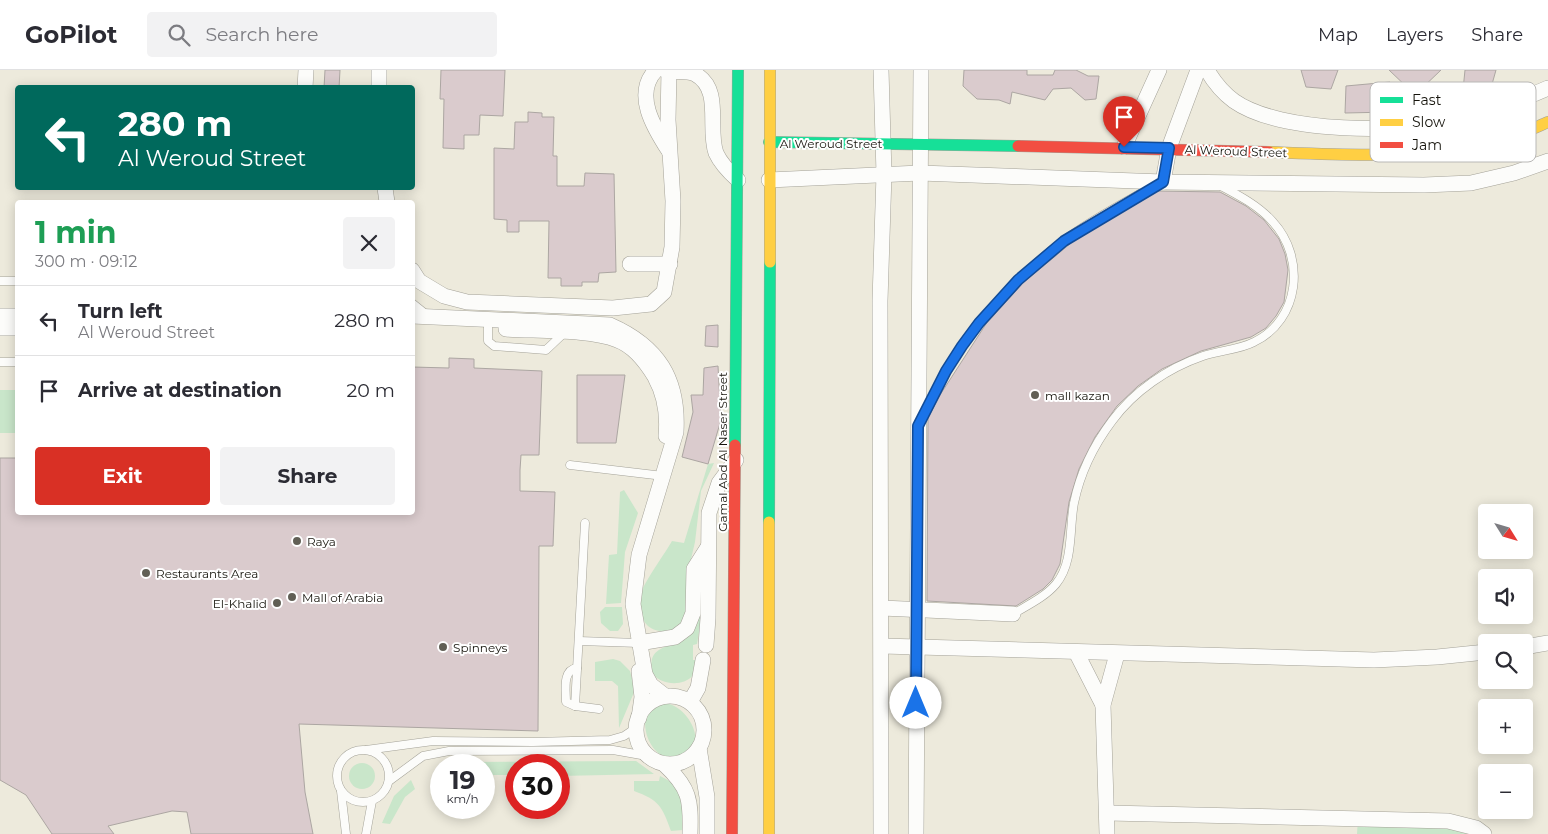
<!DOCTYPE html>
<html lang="en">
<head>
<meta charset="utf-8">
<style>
	:root { --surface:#fff; --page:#f2f2f3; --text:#2b2b33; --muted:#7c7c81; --line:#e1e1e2; --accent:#d93025 }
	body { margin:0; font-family:Montserrat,sans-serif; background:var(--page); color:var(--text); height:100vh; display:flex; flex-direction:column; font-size:19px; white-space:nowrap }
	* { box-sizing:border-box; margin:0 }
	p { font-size:16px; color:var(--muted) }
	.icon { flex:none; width:28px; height:28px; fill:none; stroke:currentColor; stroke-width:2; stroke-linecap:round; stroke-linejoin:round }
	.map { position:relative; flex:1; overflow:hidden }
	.panel { position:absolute; left:15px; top:130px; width:400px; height:315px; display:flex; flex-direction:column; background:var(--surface); border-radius:5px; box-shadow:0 2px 12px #0003 }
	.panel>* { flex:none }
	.top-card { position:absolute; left:15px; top:15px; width:400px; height:105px; border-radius:5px; box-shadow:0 2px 12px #0003; background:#00695c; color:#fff; overflow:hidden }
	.needle { width:32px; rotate:127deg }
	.buttons { position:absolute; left:1478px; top:434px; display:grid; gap:10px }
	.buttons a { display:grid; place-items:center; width:55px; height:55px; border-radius:5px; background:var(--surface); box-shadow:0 2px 12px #0003; font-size:25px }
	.speed { position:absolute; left:430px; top:684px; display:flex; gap:10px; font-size:25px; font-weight:700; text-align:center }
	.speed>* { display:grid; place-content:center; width:65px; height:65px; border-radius:50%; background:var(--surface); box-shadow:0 2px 12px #0003; line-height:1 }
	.speed small { font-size:12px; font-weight:400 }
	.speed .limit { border:8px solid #d22; background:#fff; color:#111 }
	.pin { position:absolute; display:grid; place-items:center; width:42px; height:42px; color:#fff; margin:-51px -21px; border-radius:50% 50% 50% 0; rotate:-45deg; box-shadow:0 0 5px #0007 }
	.pin .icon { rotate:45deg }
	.me { position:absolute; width:55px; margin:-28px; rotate:0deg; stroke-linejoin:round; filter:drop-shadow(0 0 4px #0008) }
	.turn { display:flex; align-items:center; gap:18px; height:105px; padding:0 20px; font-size:22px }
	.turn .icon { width:65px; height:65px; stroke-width:2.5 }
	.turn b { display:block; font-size:35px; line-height:42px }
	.round { display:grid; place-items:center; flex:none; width:52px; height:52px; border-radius:5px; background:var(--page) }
	.headline { display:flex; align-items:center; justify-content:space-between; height:85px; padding:0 20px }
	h1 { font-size:30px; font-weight:700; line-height:38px; color:#1e9e55 }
	.cta { display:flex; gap:10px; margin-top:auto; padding:10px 20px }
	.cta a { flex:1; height:58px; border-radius:5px; background:var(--accent); color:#fff; font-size:20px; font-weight:700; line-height:58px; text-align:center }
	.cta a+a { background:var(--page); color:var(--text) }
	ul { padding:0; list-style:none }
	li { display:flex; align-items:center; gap:15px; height:70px; padding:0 20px; border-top:1px solid var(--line) }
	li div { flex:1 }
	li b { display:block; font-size:19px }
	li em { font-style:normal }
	header { display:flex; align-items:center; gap:30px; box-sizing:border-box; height:70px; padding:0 25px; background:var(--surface); border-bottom:1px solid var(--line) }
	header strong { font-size:24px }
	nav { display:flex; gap:28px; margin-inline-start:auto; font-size:18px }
	.search { width:350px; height:45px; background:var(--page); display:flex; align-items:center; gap:12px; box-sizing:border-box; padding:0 18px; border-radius:5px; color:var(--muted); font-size:19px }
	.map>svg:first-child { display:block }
	.green { fill:#c9e6ca }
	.building { fill:#dacbcd; stroke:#aca6a2 }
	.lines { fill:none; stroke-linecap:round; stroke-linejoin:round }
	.lane-casing { stroke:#a4a298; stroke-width:9 }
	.street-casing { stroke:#a4a298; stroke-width:16 }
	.fast-casing { stroke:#a4a298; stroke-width:12 }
	.slow-casing { stroke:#a4a298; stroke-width:12 }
	.jam-casing { stroke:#a4a298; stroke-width:12 }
	.lane { stroke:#fcfcfa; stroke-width:8 }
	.street { stroke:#fcfcfa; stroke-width:15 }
	.fast { stroke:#16e098; stroke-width:11 }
	.slow { stroke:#ffcf43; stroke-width:11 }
	.jam { stroke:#f24e42; stroke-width:11 }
	.route-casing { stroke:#114b97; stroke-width:12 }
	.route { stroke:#1a73e8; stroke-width:9 }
	.poi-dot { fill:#615f55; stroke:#fff; stroke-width:2 }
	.labels { text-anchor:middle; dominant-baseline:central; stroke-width:4; stroke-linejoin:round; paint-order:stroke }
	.street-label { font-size:12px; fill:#16140c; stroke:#fff }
	.poi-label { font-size:12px; fill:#16140c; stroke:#fff; text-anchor:start }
	.key { fill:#fff; stroke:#b9b8b6; stroke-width:1 }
	.key-label { font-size:14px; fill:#16140c }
</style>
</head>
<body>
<header>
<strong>GoPilot</strong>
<div class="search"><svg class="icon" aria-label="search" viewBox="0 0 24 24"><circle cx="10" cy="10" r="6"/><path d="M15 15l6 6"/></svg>Search here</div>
<nav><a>Map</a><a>Layers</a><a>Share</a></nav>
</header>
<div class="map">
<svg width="1548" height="764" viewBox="0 0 1548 764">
	<rect width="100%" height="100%" fill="#edeadc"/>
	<g class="green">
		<rect x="0" y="320" width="17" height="43"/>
		<path d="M714,393L701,421L695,472L688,502L687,546L678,559C651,567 636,553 641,524C642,515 666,482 672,471L684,473L708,394Z"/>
		<path d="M624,420L638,443L625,482L621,533L606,534L609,485L617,484L620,422Z"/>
		<path d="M698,499L701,550L697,574L693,575V590H699C697,595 696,601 693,605C684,617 661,615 653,604C643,567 687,583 698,551Z"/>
		<path d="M605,537H622L623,554L618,561H610L601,553L600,542Z"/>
		<path d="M613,589L620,591L630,601L635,620L619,658L618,616L612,611H595V592Z"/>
		<path d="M666,633C688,637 710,674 683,687C652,703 625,636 666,633Z"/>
		<path d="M636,691L654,704L559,706V695H516V705H484V695H442L461,692Z"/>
		<circle cx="362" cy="706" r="13"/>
		<path d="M660,706C686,717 683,736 683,760L671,761C662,736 659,730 634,721V711H659Z"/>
		<path d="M411,710L415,719L405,727L390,754L382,753L394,726Z"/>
		<path d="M1358,749L1448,751L1484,764H1357Z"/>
	</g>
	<g class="building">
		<path d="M325,0H340L339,18H324Z"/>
		<path d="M441,0H505L503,46L480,45L479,65H464V79L443,78L444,29H440Z"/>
		<path d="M964,0H1027V5H1053L1055,0H1076L1088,6H1099L1096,29L1085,30L1071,18L1053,19L1045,30L1012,22L1010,34L999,30L977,29L963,16Z"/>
		<path d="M1301,0H1338L1331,19L1306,17Z"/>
		<path d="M1389,0H1441L1418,22L1411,21Z"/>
		<path d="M1465,0H1496L1487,32L1462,30Z"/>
		<path d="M1390,12L1391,42L1345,43L1346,16Z"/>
		<path d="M528,42L542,43V47H554L553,86H557V116H584L585,103L614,104L616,202L599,203L598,212H582V216H561V208H548L549,151H519V162H507V150L494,149V78L514,79L515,52H528Z"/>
		<path d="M1156,121L1220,122L1246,136L1264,150L1279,169L1285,184L1288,200L1284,232L1276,246L1266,258L1251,267L1201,281L1162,299L1138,316L1117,336L1095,367L1079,399L1069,432L1060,494L1052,510L1043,519L1016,536L927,531L928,348L940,325L986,254L1023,213L1077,168Z"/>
		<path d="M718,255V277L705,276L706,256Z"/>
		<path d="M449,288L474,289V298L542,301L539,385H521L520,400V421L555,422L553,476H539L538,661L299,654L305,722L313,764H191L187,742L172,741L108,756L114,764H52L26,725L0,710V388H18V442H412V297L449,298Z"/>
		<path d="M718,296L721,350L708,394L682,387L693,342L691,325H703L704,298Z"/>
		<path d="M577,305H625L616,373H577Z"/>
	</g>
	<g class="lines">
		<g class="lane-casing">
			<g id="lane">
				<path d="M0,211H18"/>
				<path d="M412,233L427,245"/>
				<path d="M488,248V271L494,276L546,280L564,263"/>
				<path d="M0,292H18"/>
				<path d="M922,348C955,278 1001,218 1063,171C1092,149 1126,132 1157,114"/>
				<path d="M570,395L655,405"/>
				<path d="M1013,544C1028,535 1045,527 1056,514C1074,492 1069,459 1074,433C1080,404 1094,375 1112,351C1134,321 1168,298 1203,286C1220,280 1239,280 1254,272C1300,250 1306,188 1273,152C1259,136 1240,126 1221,116"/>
				<path d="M579,571L639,573"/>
				<path d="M577,598C562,600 566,620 566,632L575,636L599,639"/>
				<path d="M575,636L585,453"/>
				<path d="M366,680L433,671L533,672L610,670L624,666L636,658"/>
				<circle cx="363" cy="706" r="26"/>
				<path d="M389,711L423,686L449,681L613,680L647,686"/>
				<path d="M341,721L346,764"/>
				<path d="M366,764L372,731"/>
			</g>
		</g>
		<g class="street-casing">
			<g id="street">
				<path d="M379,0V18"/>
				<path d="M656,0C633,24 654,58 669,81"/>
				<path d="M665,0C675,3 686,0 695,4C723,19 707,58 716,83C721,94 729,102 738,110"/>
				<path d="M1207,0C1214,12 1223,23 1234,31C1281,64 1404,63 1458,50C1489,42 1518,31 1548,18"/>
				<path d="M305,18L306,0"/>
				<path d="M1124,77L1159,0"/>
				<path d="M769,110L920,103L1163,112L1424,115L1471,113L1514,103L1548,91"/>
				<path d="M1163,112L1169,78L1198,0"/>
				<path d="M385,118L387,132"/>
				<path d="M630,194H670"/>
				<path d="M412,200L419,211L444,226L467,232L613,238L651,234L664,222L672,177L673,131L668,50L669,1"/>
				<path d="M0,246H18"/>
				<path d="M412,246L610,255C658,276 679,309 676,362L639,485L633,534L645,604L651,615L665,626"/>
				<path d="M0,258H18"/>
				<path d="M506,259C536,261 592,259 617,270C634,276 646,292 655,307C665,325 668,345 666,366"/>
				<path d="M882,538L1013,544"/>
				<path d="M639,573L675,567L687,558L693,543L694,499L708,477"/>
				<path d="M706,575L708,548L709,443L719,413L736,390"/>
				<path d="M882,576L1374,590L1437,587L1486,582"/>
				<path d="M1524,577L1548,573"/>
				<path d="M1076,582L1103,635"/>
				<circle cx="670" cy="660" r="34"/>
				<path d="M690,632L698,618L703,590"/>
				<path d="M639,648L642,627L639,601"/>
				<path d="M699,678L707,727V764"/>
				<path d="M664,694C690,718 691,730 690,764"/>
				<path d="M1108,743L1448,751L1476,758L1484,764"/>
				<path d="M881,764L880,231L884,104L881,0"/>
				<path d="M916,764L921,0"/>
				<path d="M1107,764L1103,635L1117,584"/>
			</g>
		</g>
		<g class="fast-casing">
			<g id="fast">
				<path d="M769,72L1018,76"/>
				<path d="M735,375L738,0"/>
				<path d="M769,452L770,192"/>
			</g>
		</g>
		<g class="slow-casing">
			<g id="slow">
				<path d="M1269,82C1349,85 1427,90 1505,69C1520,65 1534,58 1548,52"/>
				<path d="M770,192V0"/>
				<path d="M769,764V452"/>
			</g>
		</g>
		<g class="jam-casing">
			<g id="jam">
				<path d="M1018,76L1269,82"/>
				<path d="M732,764L735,375"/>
			</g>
		</g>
		<use href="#lane" class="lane"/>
		<use href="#street" class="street"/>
		<use href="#fast" class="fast"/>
		<use href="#slow" class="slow"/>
		<use href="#jam" class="jam"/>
	</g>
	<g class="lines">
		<g class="route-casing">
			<path id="route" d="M916,633L918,356L946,301L962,276L979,253L1018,210L1064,171L1163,112L1169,78L1124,77"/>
		</g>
		<use href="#route" class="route"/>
	</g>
	<g class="poi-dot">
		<circle cx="1035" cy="325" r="5"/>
		<circle cx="297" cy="471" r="5"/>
		<circle cx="146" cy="503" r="5"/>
		<circle cx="292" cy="527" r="5"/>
		<circle cx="277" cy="533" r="5"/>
		<circle cx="443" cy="577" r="5"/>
	</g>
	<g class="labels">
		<g class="street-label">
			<text x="831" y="73">Al Weroud Street</text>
			<text transform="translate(1236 81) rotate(2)">Al Weroud Street</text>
			<text transform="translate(722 382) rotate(-90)">Gamal Abd Al Naser Street</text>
		</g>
		<g class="poi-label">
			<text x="1045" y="325">mall kazan</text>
			<text x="307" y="471">Raya</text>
			<text x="156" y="503">Restaurants Area</text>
			<text x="302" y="527">Mall of Arabia</text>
			<text x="267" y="533" text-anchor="end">El-Khalid</text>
			<text x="453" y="577">Spinneys</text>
		</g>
	</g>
	<rect x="1370" y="12" width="166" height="80" rx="8" class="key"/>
	<rect x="1380" y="27" width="23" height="6" fill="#16e098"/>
	<rect x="1380" y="49" width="23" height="7" fill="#ffcf43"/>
	<rect x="1380" y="72" width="23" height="6" fill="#f24e42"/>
	<g class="key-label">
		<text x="1412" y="35">Fast</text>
		<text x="1412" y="57">Slow</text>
		<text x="1412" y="80">Jam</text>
	</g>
</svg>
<div class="buttons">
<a><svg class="needle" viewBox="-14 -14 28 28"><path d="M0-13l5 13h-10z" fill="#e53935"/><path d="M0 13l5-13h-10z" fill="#7c7c81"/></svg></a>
<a><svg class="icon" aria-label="sound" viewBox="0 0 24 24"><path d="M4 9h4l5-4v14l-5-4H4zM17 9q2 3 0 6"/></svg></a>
<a><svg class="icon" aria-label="search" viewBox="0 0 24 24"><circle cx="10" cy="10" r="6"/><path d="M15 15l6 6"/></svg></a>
<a>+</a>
<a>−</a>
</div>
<div class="speed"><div>19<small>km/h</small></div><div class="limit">30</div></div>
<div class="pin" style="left:1124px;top:77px;background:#d93025"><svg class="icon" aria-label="arrive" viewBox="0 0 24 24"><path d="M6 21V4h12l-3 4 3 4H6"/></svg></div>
<svg class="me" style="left:916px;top:633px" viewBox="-20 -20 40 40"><circle r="19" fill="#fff"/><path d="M0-13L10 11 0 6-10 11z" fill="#1a73e8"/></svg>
<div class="top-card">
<div class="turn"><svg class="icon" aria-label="left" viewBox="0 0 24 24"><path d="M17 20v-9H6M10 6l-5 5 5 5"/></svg><div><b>280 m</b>Al Weroud Street</div></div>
</div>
<section class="panel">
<div class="headline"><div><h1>1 min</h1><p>300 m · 09:12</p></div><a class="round"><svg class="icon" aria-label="close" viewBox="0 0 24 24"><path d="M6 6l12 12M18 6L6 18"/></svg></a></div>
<ul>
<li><svg class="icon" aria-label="left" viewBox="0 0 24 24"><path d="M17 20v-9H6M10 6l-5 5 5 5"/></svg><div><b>Turn left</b><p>Al Weroud Street</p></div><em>280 m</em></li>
<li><svg class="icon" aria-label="arrive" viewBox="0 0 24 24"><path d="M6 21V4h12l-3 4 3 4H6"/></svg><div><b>Arrive at destination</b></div><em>20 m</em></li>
</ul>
<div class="cta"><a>Exit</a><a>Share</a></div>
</section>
</div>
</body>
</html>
